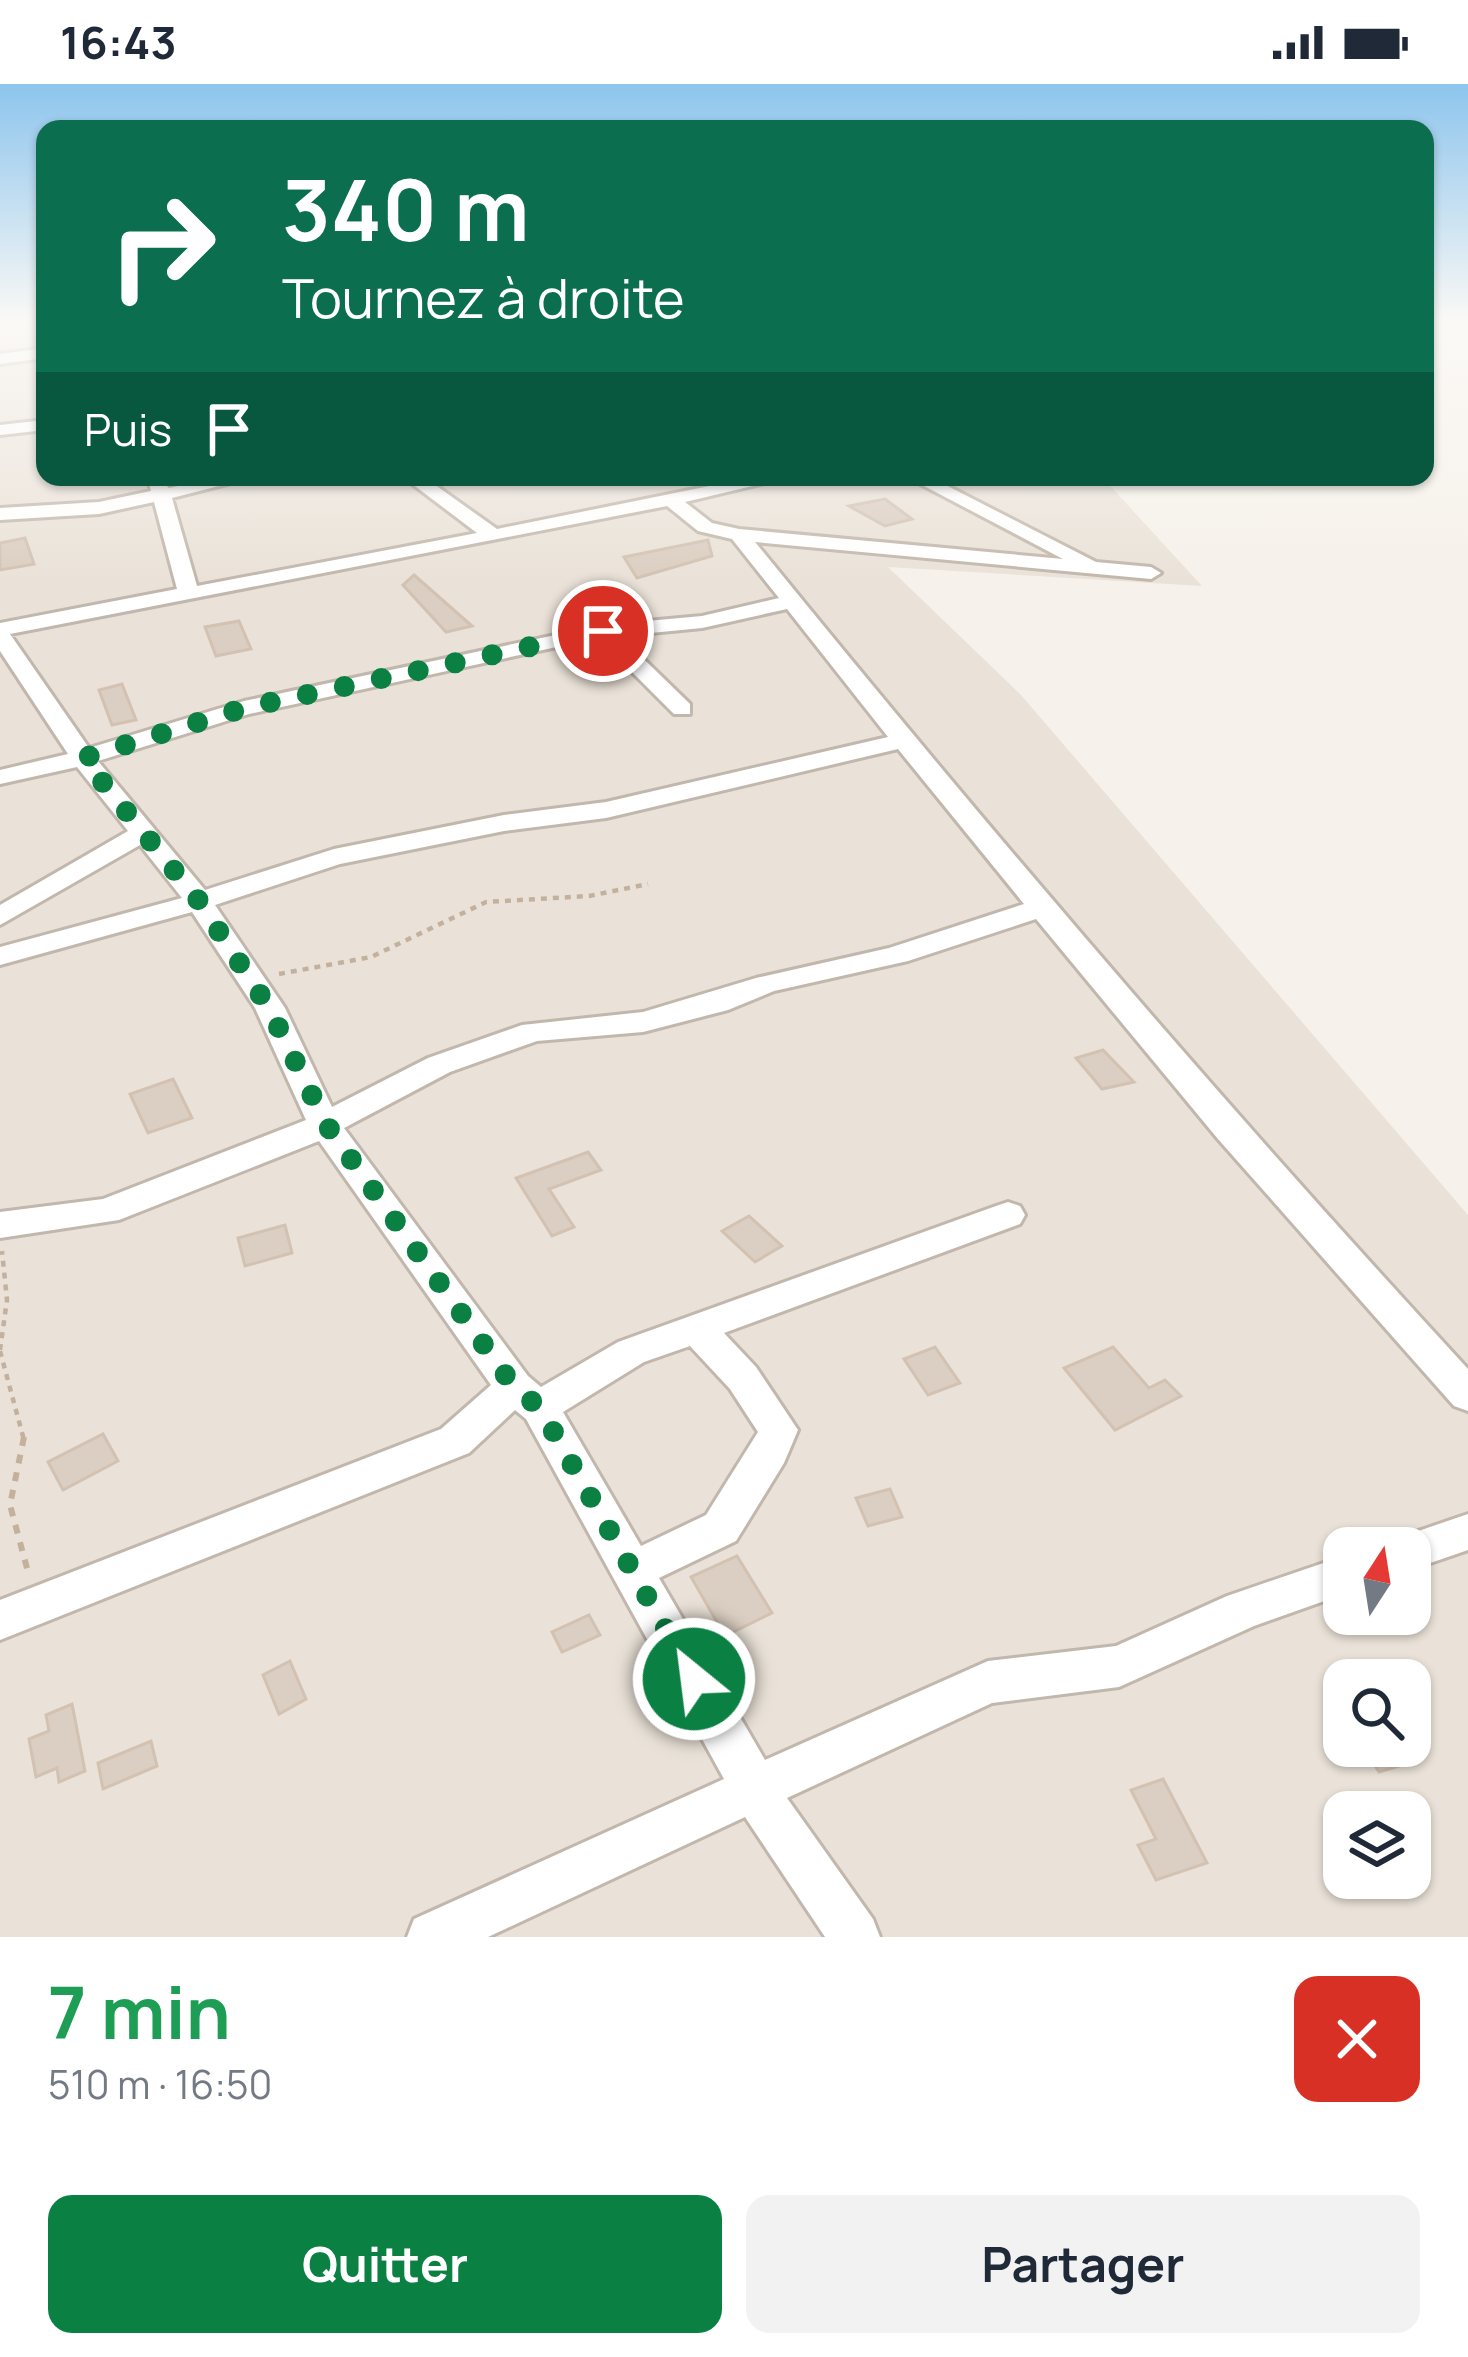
<!DOCTYPE html>
<html lang="fr">
<head>
<meta charset="utf-8">
<style>
	:root { --surface:#fff; --page:#f2f2f3; --text:#1f2937; --muted:#747a83; --accent:#0b8043 }
	body { margin:0; font-family:Manrope,sans-serif; background:var(--page); color:var(--text); height:100vh; display:flex; flex-direction:column; font-size:45px; white-space:nowrap }
	* { box-sizing:border-box; margin:0 }
	p { font-size:39px; color:var(--muted) }
	.icon { flex:none; width:66px; height:66px; fill:none; stroke:currentColor; stroke-width:2; stroke-linecap:round; stroke-linejoin:round }
	.map { position:relative; height:1853px; overflow:hidden }
	.details { display:flex; flex-direction:column; background:var(--surface); flex:1 }
	.details>* { flex:none }
	.hud { position:absolute; left:36px; top:36px; width:1398px; height:366px; border-radius:24px; box-shadow:0 3px 9px #0004; background:#0b6e4f; color:#fff; overflow:hidden }
	.needle { width:78px; rotate:12deg }
	.tools { position:absolute; left:1323px; top:1443px; display:grid; gap:24px }
	.tools a { display:grid; place-items:center; width:108px; height:108px; border-radius:24px; background:var(--surface); box-shadow:0 3px 9px #0004; font-size:60px }
	.pin { position:absolute; display:grid; place-items:center; width:102px; height:102px; color:#fff; margin:-51px; border:6px solid #fff; border-radius:50%; box-shadow:0 3px 12px #0007 }
	.me { position:absolute; width:132px; margin:-66px; rotate:331deg; stroke-linejoin:round; filter:drop-shadow(0 0 9px #0008) }
	.turn { display:flex; align-items:center; gap:42px; height:252px; padding:0 48px; font-size:54px }
	.turn .icon { width:156px; height:156px; stroke-width:2.5 }
	.turn b { display:block; font-size:84px; line-height:102px }
	.then { display:flex; align-items:center; height:114px; padding:0 48px; background:#0003; gap:24px; font-size:45px }
	.round { display:grid; place-items:center; flex:none; width:126px; height:126px; border-radius:24px; background:var(--page) }
	.summary { display:flex; align-items:center; justify-content:space-between; height:204px; padding:0 48px }
	h1 { font-size:72px; font-weight:700; line-height:90px; color:#1e9e55 }
	.action { display:flex; gap:24px; margin-top:auto; padding:24px 48px }
	.action a { flex:1; height:138px; border-radius:24px; background:var(--accent); color:#fff; font-size:48px; font-weight:700; line-height:138px; text-align:center }
	.action a+a { background:var(--page); color:var(--text) }
	.status { display:flex; justify-content:space-between; align-items:center; height:84px; padding:0 60px; background:var(--surface); direction:ltr }
	.status svg { height:33px; fill:currentColor }
	.map>svg:first-child { display:block }
	.residential { fill:#eae2d8; fill-rule:evenodd }
	.building { fill:#dbcec2; stroke:#d3c2b2; stroke-width:3 }
	.lines { fill:none; stroke-linecap:round; stroke-linejoin:round }
	.minor-casing { stroke:#c2b7ac; stroke-width:6 }
	.path-far1 { stroke:#c4b19d; stroke-width:4.5; stroke-dasharray:6 6; stroke-linecap:butt }
	.path { stroke:#c4b19d; stroke-width:6; stroke-dasharray:9 9; stroke-linecap:butt }
	.minor { fill:#fff; fill-rule:evenodd }
	.route { stroke:#0b8043; stroke-width:21; stroke-dasharray:0 37.8 }
</style>
</head>
<body>
<div class="status"><b>16:43</b><svg viewBox="0 0 49 12"><path d="M0 12V9h3v3zM5 12V6h3v6zM10 12V3h3v9zM15 12V0h3v12zM26 1h20v11H26zM47 4h2v5h-2z"/></svg></div>
<div class="map">
<svg width="1468" height="1853" viewBox="0 0 1468 1853">
	<rect width="100%" height="100%" fill="#f6f1ea"/>
	<path class="residential" d="M0,237H45V393H1102L1202,502L888,483L1021,611L1468,1131V1853H0ZM1344,1464H1410V1530H1344ZM1344,1596H1410V1662H1344ZM1344,1728H1410V1794H1344Z"/>
	<g class="building">
		<path d="M885,415L912,435L885,442L849,422Z"/>
		<path d="M25,454L34,480L0,486V459Z"/>
		<path d="M708,456L712,472L637,494L624,473Z"/>
		<path d="M414,491L472,542L446,548L403,501Z"/>
		<path d="M239,537L251,565L216,572L205,543Z"/>
		<path d="M122,600L136,636L112,641L99,606Z"/>
		<path d="M1103,966L1134,998L1102,1005L1076,974Z"/>
		<path d="M173,995L192,1034L148,1049L130,1010Z"/>
		<path d="M588,1068L601,1086L549,1105L574,1143L552,1152L516,1094Z"/>
		<path d="M749,1132L782,1162L755,1178L722,1147Z"/>
		<path d="M285,1141L292,1169L245,1182L238,1154Z"/>
		<path d="M935,1263L960,1299L928,1311L904,1275Z"/>
		<path d="M1113,1263L1149,1304L1165,1296L1181,1312L1115,1346L1064,1284Z"/>
		<path d="M103,1350L118,1377L63,1406L48,1378Z"/>
		<path d="M890,1405L902,1433L868,1442L856,1414Z"/>
		<path d="M737,1472L772,1529L725,1552L691,1493Z"/>
		<path d="M589,1531L600,1551L562,1568L552,1548Z"/>
		<path d="M290,1577L306,1615L279,1630L263,1591Z"/>
		<path d="M72,1620L85,1687L59,1698L57,1684L36,1693L29,1655L49,1647L46,1631Z"/>
		<path d="M151,1657L157,1682L103,1705L98,1679Z"/>
		<path d="M1363,1662H1399L1409,1679L1379,1688Z"/>
		<path d="M1163,1695L1207,1779L1156,1796L1138,1761L1156,1755L1131,1706Z"/>
	</g>
	<g class="lines">
		<g class="minor-casing">
			<g id="minor">
				<path d="M45,264V274L0,280V270Z"/>
				<path d="M45,336V346L0,351V341Z"/>
				<path d="M219,393H254L172,414L197,502L477,449L403,393H424L497,445L754,393H790L685,418L712,439L739,445L1063,475L907,393H930L1096,478L1151,483L1161,489L1151,495L755,458C984,740 1221,1017 1468,1285V1327L1454,1322L1218,1055L1036,835L908,877L774,907L728,926L643,948L537,957L450,988L344,1044L528,1292L541,1303L618,1258L996,1122L1008,1118L1020,1122L1025,1131L1020,1140L724,1249L756,1283L798,1346L784,1379L736,1457L659,1494L765,1676L988,1577L1116,1562L1227,1512L1344,1472V1510L1254,1542L1119,1603L992,1619L787,1714L873,1835L880,1853H825L745,1733L488,1853H407L414,1835L724,1695L526,1335L515,1326L469,1369L0,1556V1516L441,1345L491,1301L319,1057L119,1136L0,1154V1128L103,1115L306,1036L255,924L192,828L0,881V863L182,814L140,761L0,841V821L128,747L77,683L0,700V686L68,670L0,567V539L177,505L154,418L99,430L0,436V424L99,418L151,407L149,399L158,394L169,404ZM667,422L698,447L732,455L779,514L702,532L603,541L244,617L89,664L10,550ZM787,525L888,653L606,718L504,731L334,765L205,806L98,677L249,630L598,554L674,630H690V620L620,552L702,544ZM898,665L1024,820L889,864L756,894L643,928L522,941L428,974L332,1023L285,924L215,821L340,780L504,747L606,734ZM690,1262L730,1305L758,1348L706,1431L641,1462L563,1328L644,1278Z"/>
				<path d="M1468,1430V1466L1410,1486V1464H1391L1395,1455Z"/>
			</g>
		</g>
		<g class="path-far1">
			<path d="M279,890L371,873L486,818L589,812L648,800"/>
			<path d="M0,1266L7,1216L2,1167"/>
			<path d="M0,1267L24,1356"/>
		</g>
		<path class="path" d="M24,1353L10,1421L28,1488"/>
		<use href="#minor" class="minor"/>
	</g>
	<linearGradient id="sky" x2="0" y2="1"><stop stop-color="#8dc5ed"/><stop offset="0.48" stop-color="#fbf9f6"/><stop offset="1" stop-color="#fbf9f6" stop-opacity="0"/></linearGradient>
	<rect width="1468" height="497" fill="url(#sky)"/>
	<g class="lines">
		<path class="route" d="M603,547L244,624L83,674L199,817L269,924L326,1040L514,1303L540,1324L694,1595"/>
	</g>
</svg>
<div class="tools">
<a><svg class="needle" viewBox="-14 -14 28 28"><path d="M0-13l5 13h-10z" fill="#e53935"/><path d="M0 13l5-13h-10z" fill="#747a83"/></svg></a>
<a><svg class="icon" aria-label="search" viewBox="0 0 24 24"><circle cx="10" cy="10" r="6"/><path d="M15 15l6 6"/></svg></a>
<a><svg class="icon" aria-label="layers" viewBox="0 0 24 24"><path d="M12 4l9 5-9 5-9-5zM3 14l9 5 9-5"/></svg></a>
</div>
<div class="pin" style="left:603px;top:547px;background:#d93025"><svg class="icon" aria-label="arrive" viewBox="0 0 24 24"><path d="M6 21V4h12l-3 4 3 4H6"/></svg></div>
<svg class="me" style="left:694px;top:1595px" viewBox="-20 -20 40 40"><circle r="17" fill="#0b8043" stroke="#fff" stroke-width="3"/><path d="M0-11L8 9 0 5-8 9z" fill="#fff"/></svg>
<div class="hud">
<div class="turn"><svg class="icon" aria-label="right" viewBox="0 0 24 24"><path d="M7 20v-9h11M14 6l5 5-5 5"/></svg><div><b>340 m</b>Tournez à droite</div></div>
<div class="then">Puis<svg class="icon" aria-label="arrive" viewBox="0 0 24 24"><path d="M6 21V4h12l-3 4 3 4H6"/></svg></div>
</div>
</div>
<section class="details">
<div class="summary"><div><h1>7 min</h1><p>510 m · 16:50</p></div><a class="round" style="background:#d93025;color:#fff"><svg class="icon" aria-label="close" viewBox="0 0 24 24"><path d="M6 6l12 12M18 6L6 18"/></svg></a></div>
<div class="action"><a>Quitter</a><a>Partager</a></div>
</section>
</body>
</html>
